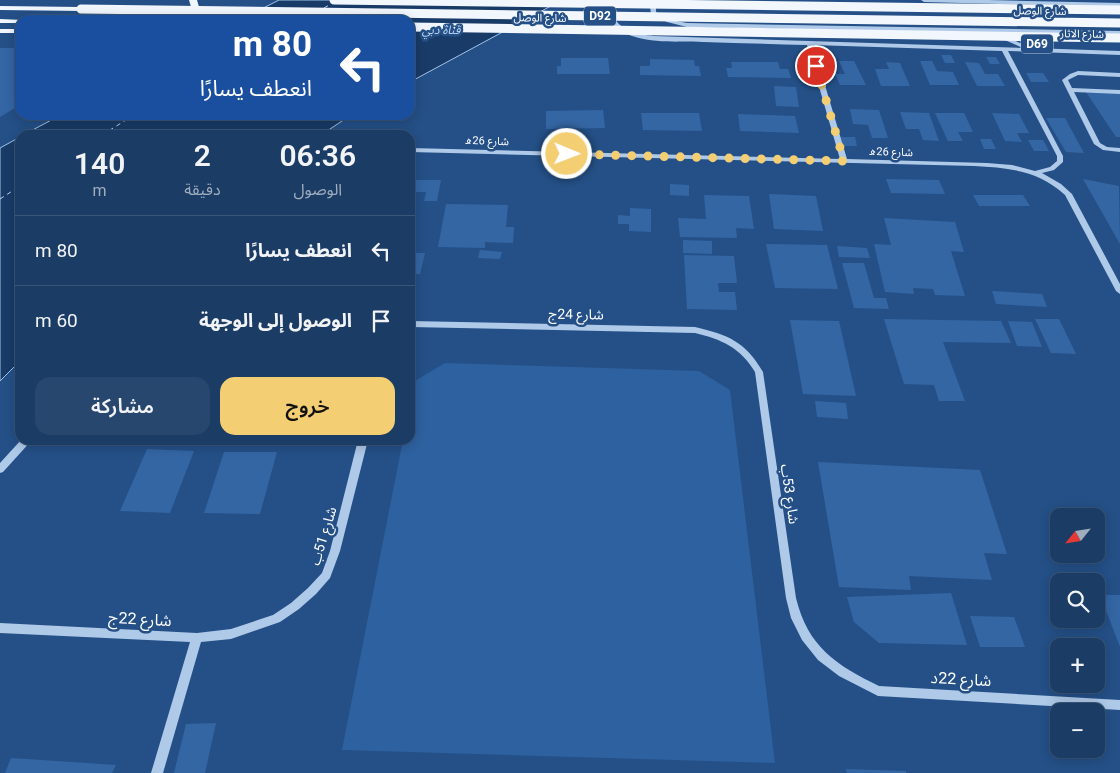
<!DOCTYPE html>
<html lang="ar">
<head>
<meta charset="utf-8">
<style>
	:root { --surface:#1b3c65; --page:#28476e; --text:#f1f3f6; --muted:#a0adbf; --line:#395679; --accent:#f3ce73 }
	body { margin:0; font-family:Roboto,"Noto Sans Arabic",sans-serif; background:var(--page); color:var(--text); direction:rtl; height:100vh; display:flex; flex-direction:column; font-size:19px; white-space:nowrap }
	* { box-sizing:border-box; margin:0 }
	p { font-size:16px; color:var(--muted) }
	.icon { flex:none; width:28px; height:28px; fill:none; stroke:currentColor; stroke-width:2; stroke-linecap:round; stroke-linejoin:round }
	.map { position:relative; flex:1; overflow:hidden; direction:ltr }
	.details { position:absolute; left:15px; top:130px; width:400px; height:315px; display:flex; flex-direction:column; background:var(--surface); border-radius:15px; box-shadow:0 2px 12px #0003,0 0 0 1px var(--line); direction:rtl }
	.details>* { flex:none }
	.banner { position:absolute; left:15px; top:15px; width:400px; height:105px; border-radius:15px; box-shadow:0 2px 12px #0003,0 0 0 1px var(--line); direction:rtl; background:#1a4fa0; color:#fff; overflow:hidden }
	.needle { width:32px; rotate:240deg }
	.fabs { position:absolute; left:1050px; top:508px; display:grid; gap:10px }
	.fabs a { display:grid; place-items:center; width:55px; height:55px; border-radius:10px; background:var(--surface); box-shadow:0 2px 12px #0003,0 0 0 1px var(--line); font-size:25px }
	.pin { position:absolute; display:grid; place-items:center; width:42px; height:42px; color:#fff; margin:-21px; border:2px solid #fff; border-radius:50%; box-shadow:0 1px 5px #0007 }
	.me { position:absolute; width:55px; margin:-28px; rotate:91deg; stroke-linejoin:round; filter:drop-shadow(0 0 4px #0008) }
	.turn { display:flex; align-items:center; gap:18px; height:105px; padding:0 20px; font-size:22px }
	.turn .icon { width:65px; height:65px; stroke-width:2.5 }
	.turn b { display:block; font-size:35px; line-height:42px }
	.eta { display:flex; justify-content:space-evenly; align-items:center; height:85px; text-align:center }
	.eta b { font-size:30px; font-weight:600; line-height:35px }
	.primary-button { display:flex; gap:10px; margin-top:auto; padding:10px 20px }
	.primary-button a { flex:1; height:58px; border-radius:15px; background:var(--accent); color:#111; font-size:20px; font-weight:600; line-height:58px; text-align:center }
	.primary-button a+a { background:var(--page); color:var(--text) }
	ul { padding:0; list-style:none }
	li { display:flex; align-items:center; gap:15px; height:70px; padding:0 20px; border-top:1px solid var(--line) }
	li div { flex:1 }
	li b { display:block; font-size:19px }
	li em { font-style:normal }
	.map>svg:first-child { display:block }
	.green { fill:#2e619f }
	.water { fill:#193b67; stroke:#a3c4ea }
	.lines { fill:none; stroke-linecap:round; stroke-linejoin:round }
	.ferry { stroke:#bbd3f0; stroke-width:1; stroke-dasharray:4.5 4; stroke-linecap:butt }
	.building { fill:#3466a4 }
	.minor { fill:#afc9e9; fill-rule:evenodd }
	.major { fill:#f2f7fe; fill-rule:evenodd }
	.major-bridge { stroke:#f2f7fe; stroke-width:9 }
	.route { stroke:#f3ce73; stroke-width:9; stroke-dasharray:0 16.2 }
	.labels { text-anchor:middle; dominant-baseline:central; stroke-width:5; stroke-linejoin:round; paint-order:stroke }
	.far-street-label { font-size:11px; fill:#fff; stroke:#245087 }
	.shield { fill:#245087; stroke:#bdcadb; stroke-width:1 }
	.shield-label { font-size:12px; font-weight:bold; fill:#fff }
	.far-water-label { font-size:12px; font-style:italic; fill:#bbd3f0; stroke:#245087 }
	.street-label { font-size:14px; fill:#fff; stroke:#245087 }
	.near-street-label { font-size:16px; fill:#fff; stroke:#245087 }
</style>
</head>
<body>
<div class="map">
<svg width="1120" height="773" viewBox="0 0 1120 773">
	<rect width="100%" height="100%" fill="#245087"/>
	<path class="green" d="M445,363L699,371L730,390L775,763L342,750L403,440H410V405L415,381Z"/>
	<g class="water">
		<path d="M279,0H562L410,82V20H240Z"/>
		<path d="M61,115H351L321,135H23Z"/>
		<path d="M20,137V361L0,381V148Z"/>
	</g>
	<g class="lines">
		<g class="ferry">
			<path d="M324,8L331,4"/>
			<path d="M302,20L310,16"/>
			<path d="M102,135L134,115"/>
			<path d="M0,199L20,186"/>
		</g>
	</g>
	<g class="building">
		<path d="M0,48H20V105L0,117Z"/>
		<path d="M941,55H951L955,63H945Z"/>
		<path d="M986,57H996L1000,64H990Z"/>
		<path d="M561,58H608L610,74H557V66H561Z"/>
		<path d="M650,59L694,60L695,66H699L701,76L640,75V66H650Z"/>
		<path d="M839,61H854L866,85H840L835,74H845Z"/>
		<path d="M920,61H932L937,71L953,72L959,85H930Z"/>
		<path d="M731,62H778L780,69H788L791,78L728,77L726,68H732Z"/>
		<path d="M886,62L900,63L910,86H881L875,69H889Z"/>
		<path d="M965,62L979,63L985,74H998L1005,86H977Z"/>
		<path d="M1026,73H1043L1049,82H1031Z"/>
		<path d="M774,86L796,87L799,107L776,106Z"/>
		<path d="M1086,92L1120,93V137H1116Z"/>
		<path d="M850,109L879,110L888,138H872L868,125L853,124Z"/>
		<path d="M603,110L605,128L546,129V111Z"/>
		<path d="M900,112L929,113L939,141L923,140L919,129H906Z"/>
		<path d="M641,113H699L702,131L643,130Z"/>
		<path d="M935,113H964L973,132H958L963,141H948Z"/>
		<path d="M992,113L1019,114L1029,133H1017L1022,142L1005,141Z"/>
		<path d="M738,114L795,116L799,133L740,131Z"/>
		<path d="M1046,118H1065L1084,153L1066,152Z"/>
		<path d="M841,137H855L857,146H843Z"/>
		<path d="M980,139H991L996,149H984Z"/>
		<path d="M1028,140H1043L1049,151H1034Z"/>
		<path d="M886,179L939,180L945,194L891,193Z"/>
		<path d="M1083,179L1119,186L1120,244Z"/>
		<path d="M410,180H441L437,201H424L426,192H410Z"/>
		<path d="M670,184L689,185V196L670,195Z"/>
		<path d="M769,194L816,196L823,231L774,229Z"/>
		<path d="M704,195L749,196L754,229L736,228L737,238L680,237L678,218L706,219Z"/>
		<path d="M973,195H1023L1030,206H979Z"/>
		<path d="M446,204L508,205L506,227H514L513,243L485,242V248L438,247Z"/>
		<path d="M630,208L651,209V232L629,231V224H618V215L630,216Z"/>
		<path d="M884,218L955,222L964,252L951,251L965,296L935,295L933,289L913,288L914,294L885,292L874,244L891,245Z"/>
		<path d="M683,240L712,241V254L683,253Z"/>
		<path d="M766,244L827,245L838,289L775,288Z"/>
		<path d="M837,246L867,248L870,258L839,257Z"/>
		<path d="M480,250L502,252L500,259L478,258Z"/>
		<path d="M410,253H425L420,274H410Z"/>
		<path d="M684,255L734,256L737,283H718L719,292H735L737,310L687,309Z"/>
		<path d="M842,263H864L874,298H886L889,309L854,308Z"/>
		<path d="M992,291L1042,294L1047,307L996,304Z"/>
		<path d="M884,319L1001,321L1011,343L943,342L965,401H939L934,385L904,384Z"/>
		<path d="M1035,319H1059L1076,354L1051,353Z"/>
		<path d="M790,320L839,321L856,396L803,394Z"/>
		<path d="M1008,321L1032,322L1042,347L1017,346Z"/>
		<path d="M815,401L846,403L848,419L817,417Z"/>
		<path d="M147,449L194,451L170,513L120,511Z"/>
		<path d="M224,452H277L260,514L204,513Z"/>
		<path d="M818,462L980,470L1007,554L984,553L992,580L909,576L911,590L839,587Z"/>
		<path d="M951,593L967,645L879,643L854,622L847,597Z"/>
		<path d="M1100,595H1120V647Z"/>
		<path d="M970,616L1014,617L1025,647H980Z"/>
		<path d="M216,723L205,773H174L186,724Z"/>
		<path d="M11,758L116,765L112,773H5Z"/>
		<path d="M846,769L906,771V773H847Z"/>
	</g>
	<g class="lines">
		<g class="minor">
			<path d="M615,0H622L616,4L611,12C619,31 635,34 654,36L1023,48L998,37V35L1000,34L1029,47L1030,48L1120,51V55L1008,51L1063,156V162L1054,170L1042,173L1061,184L1072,194L1120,284V294L1116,291L1065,195C1038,170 1009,168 974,166L410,152V148L840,159L807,45C772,44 738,43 703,42C677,41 646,44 622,32C613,28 609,21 605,12L612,2ZM813,45L1002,51L1057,156V161L1050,167L1035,171L1012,165L987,163L847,159Z"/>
			<path d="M658,0H664L656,7V12L671,20L687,23L1120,31V35L687,27L667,22L651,14L650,6Z"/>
			<path d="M921,0H988L1120,3V7L924,2Z"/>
			<path d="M1078,71L1120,73V77L1078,75L1068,80L1072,88L1120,90V94L1074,92L1100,143L1107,147L1120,148V152L1103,150L1094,144L1062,80L1070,74Z"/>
			<path d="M410,321L695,327C728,335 745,341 763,372L796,598C808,647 836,665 879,686L1120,700V710L878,696L839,676L818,660L802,640L791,618L786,598L755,372C741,348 721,339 695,333L410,327Z"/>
			<path d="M21,440H32L3,472L0,473V463Z"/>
			<path d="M358,440H368L340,551L330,578L316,594L299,609L280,622L231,639L201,642L163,773H151L190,642L0,633V623L197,633L231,629L273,615L291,603L308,588L322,573L330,551Z"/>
		</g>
		<g class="major">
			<path d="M189,0H197L199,7L188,20H179L191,7Z"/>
			<path d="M0,6L81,7L85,9L81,11L0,10Z"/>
			<path d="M0,19L23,20H20V23H0Z"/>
			<rect x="0" y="29" width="20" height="4"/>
		</g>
		<g class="major-bridge">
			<path d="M334,0L1120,10"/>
			<path d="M81,9L1120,23"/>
			<path d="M410,27L1120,38"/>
		</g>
	</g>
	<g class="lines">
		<path class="route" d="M567,154L844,161L816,66"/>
	</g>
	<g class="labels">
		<g class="far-street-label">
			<text transform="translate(1040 11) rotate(1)">شارع الوصل</text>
			<text transform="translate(540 18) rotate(1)">شارع الوصل</text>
			<text transform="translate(1082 34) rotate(1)">شارع الاثار</text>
			<text transform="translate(487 141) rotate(2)">شارع 26ه</text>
			<text transform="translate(891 152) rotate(2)">شارع 26ه</text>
		</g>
		<g class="shield">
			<rect x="584" y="6.5" width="32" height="19" rx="4"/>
			<rect x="1021" y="34.5" width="32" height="19" rx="4"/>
		</g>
		<g class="shield-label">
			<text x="600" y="16">D92</text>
			<text x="1037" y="44">D69</text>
		</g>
		<g class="far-water-label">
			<text x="441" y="30">قناة دبي</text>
		</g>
		<g class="street-label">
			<text transform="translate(576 314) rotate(1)">شارع 24ج</text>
			<text transform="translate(790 494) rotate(82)">شارع 53ب</text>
			<text transform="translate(323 536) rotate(-73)">شارع 51ب</text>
		</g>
		<g class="near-street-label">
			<text transform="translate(140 619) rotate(3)">شارع 22ج</text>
			<text transform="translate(961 679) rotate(3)">شارع 22د</text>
		</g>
	</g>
</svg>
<div class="fabs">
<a><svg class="needle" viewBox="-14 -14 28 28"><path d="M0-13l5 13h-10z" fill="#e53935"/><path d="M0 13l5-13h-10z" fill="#a0adbf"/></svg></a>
<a><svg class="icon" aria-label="search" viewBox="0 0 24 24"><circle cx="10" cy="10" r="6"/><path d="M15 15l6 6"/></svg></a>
<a>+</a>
<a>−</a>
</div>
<div class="pin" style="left:816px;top:66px;background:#d93025"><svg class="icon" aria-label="arrive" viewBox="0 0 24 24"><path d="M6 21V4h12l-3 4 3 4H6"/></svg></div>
<svg class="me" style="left:567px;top:154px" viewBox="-20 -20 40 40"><circle r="17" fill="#f3ce73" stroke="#fff" stroke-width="3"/><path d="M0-11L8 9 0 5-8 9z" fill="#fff"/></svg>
<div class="banner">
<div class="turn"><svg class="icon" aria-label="left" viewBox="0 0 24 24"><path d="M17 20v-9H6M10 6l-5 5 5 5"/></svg><div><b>80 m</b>انعطف يسارًا</div></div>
</div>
<section class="details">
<div class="eta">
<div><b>06:36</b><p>الوصول</p></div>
<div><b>2</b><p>دقيقة</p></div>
<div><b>140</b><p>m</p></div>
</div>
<ul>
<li><svg class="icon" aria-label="left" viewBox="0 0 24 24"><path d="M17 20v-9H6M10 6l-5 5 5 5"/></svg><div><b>انعطف يسارًا</b></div><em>80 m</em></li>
<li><svg class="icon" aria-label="arrive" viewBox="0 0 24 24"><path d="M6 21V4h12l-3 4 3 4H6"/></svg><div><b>الوصول إلى الوجهة</b></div><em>60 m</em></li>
</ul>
<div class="primary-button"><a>خروج</a><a>مشاركة</a></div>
</section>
</div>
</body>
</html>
